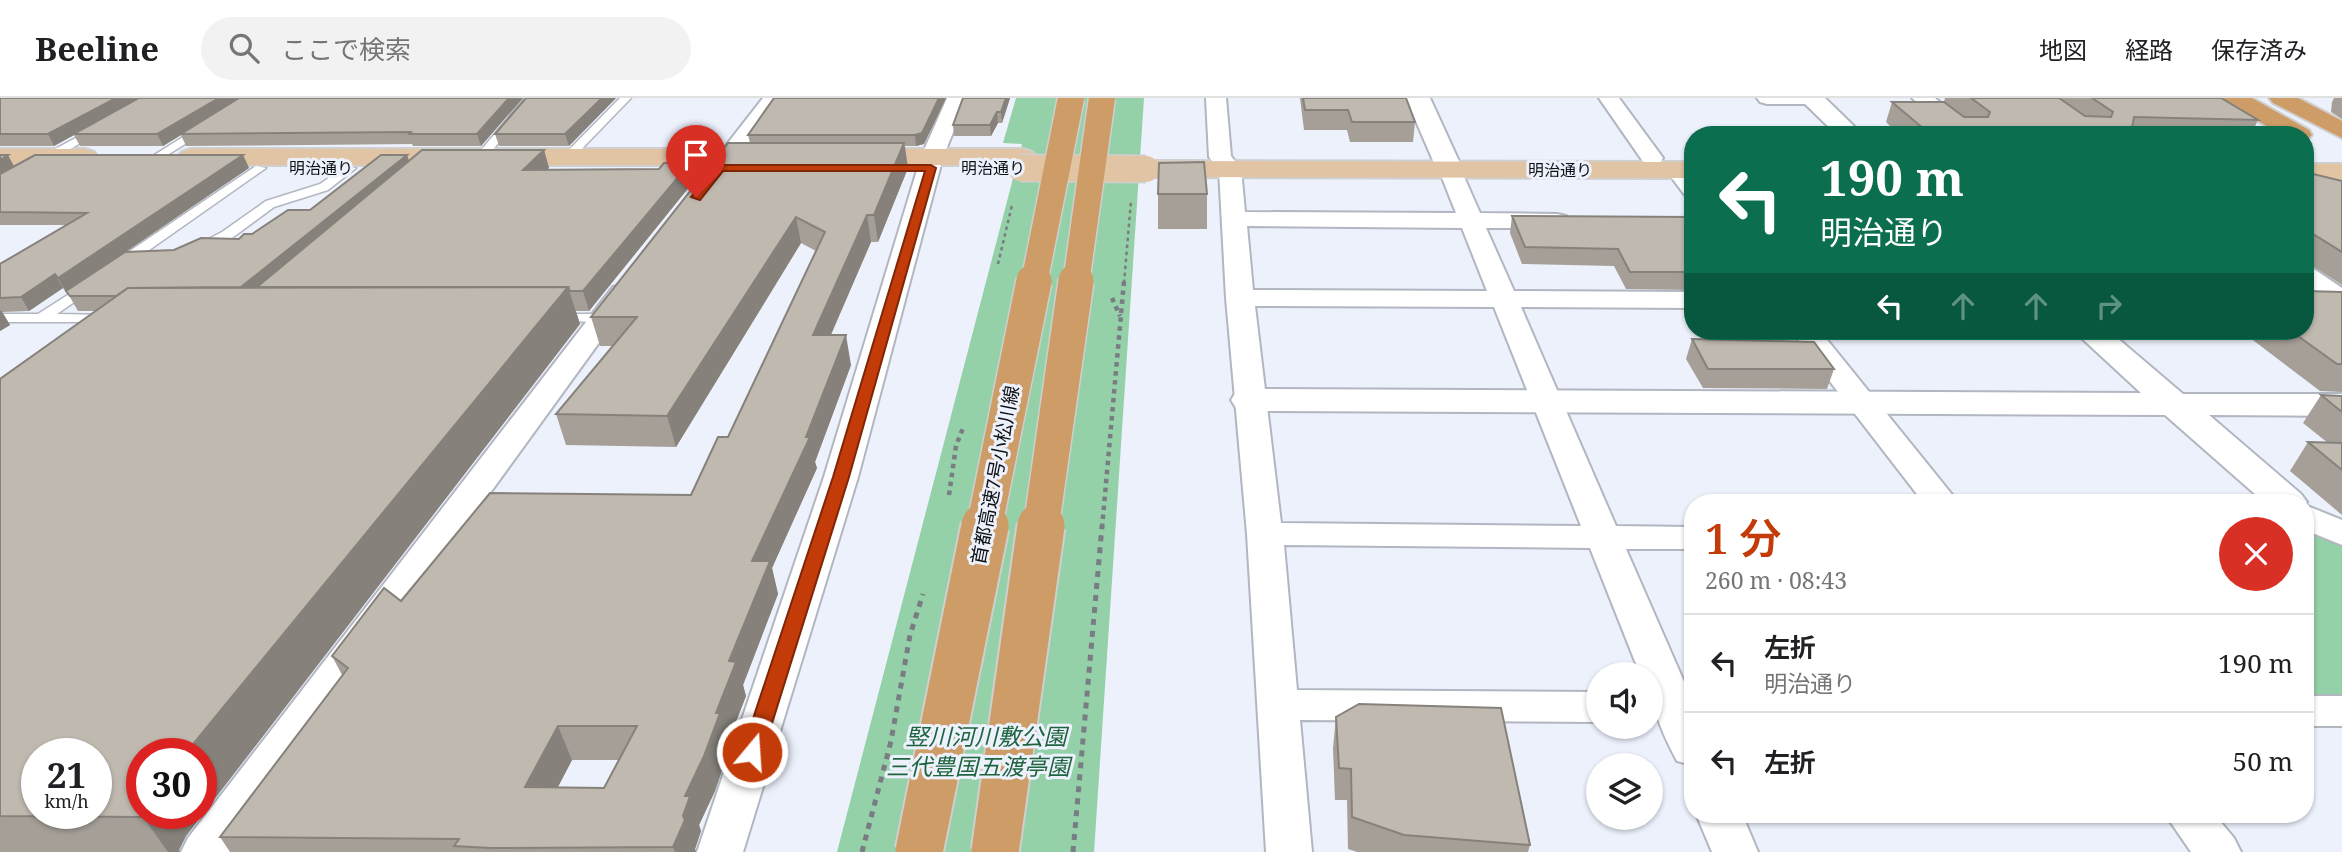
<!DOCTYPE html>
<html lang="ja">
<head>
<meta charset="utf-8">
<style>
	:root { --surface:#fff; --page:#f2f2f2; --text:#202124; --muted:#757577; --line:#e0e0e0; --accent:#c33b09 }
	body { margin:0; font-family:"Noto Serif","Noto Sans JP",serif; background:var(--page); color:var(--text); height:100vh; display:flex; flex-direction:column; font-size:26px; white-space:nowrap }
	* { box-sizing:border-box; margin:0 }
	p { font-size:23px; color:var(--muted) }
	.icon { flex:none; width:38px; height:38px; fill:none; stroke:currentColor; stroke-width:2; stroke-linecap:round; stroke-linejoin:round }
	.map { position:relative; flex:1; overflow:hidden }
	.panel { position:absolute; left:1684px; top:396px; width:630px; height:329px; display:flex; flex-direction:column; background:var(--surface); border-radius:28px; box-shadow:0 2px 5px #0004 }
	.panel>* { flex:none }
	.guide { position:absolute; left:1684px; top:28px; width:630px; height:214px; border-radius:28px; box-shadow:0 2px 5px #0004; background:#0b6e4f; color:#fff; overflow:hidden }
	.controls { position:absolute; left:1586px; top:564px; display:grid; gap:14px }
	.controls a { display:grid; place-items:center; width:77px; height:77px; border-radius:50%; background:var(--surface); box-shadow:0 2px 5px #0004; font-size:35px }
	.speed { position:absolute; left:21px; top:640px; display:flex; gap:14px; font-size:35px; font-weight:700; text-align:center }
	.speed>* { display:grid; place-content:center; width:91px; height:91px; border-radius:50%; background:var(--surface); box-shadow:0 2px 5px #0004; line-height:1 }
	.speed small { font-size:18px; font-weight:400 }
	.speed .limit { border:10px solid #d22; background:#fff; color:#111 }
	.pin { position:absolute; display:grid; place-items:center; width:60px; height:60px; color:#fff; margin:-72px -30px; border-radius:50% 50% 50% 0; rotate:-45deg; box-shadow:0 0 7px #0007 }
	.pin .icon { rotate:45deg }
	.me { position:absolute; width:77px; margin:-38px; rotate:18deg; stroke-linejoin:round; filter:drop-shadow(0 0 5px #0008) }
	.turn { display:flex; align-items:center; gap:24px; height:147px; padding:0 21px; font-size:32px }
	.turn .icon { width:91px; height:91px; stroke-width:2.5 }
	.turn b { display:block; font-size:49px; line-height:60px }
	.lanes { display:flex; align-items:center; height:66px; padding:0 21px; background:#0003; justify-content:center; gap:35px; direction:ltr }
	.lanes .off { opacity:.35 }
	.round { display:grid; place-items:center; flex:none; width:74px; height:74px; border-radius:37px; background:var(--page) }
	.overview { display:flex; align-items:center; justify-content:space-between; height:119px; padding:0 21px }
	h1 { font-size:42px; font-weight:600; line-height:52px; color:var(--accent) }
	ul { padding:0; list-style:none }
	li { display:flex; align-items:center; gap:21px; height:98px; padding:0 21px; border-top:2px solid var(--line) }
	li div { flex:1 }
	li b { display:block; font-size:26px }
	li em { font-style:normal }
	header { display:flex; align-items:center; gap:42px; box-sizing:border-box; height:98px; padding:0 35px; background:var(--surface); border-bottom:2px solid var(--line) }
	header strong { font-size:33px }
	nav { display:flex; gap:38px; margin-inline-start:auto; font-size:24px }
	.search { width:490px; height:63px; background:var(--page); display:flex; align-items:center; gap:18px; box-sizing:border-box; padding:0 24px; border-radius:38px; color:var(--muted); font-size:26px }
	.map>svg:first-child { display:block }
	.green { fill:#94d0a8 }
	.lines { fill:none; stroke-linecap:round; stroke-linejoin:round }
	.lane-casing { stroke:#b1b6c0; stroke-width:3 }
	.street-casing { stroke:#b1b6c0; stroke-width:4 }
	.secondary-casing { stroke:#b1b6c0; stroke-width:4 }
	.primary-casing { stroke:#cfcfd0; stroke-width:4 }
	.highway-casing { stroke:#cfcfd0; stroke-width:4 }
	.path-far2 { stroke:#797c83; stroke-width:2.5; stroke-dasharray:3.5 3.5; stroke-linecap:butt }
	.path-far1 { stroke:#797c83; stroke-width:4.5; stroke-dasharray:4.5 4.5; stroke-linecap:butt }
	.path { stroke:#797c83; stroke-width:5; stroke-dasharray:6 6; stroke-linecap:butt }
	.lane { fill:#fff; fill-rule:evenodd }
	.street { fill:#fff; fill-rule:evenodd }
	.secondary { fill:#fff; fill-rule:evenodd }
	.primary { fill:#e1c4a4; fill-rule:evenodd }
	.highway { fill:#cd9c67; fill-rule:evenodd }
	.primary-bridge-casing { stroke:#cfcfd0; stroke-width:29; stroke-linecap:butt }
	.highway-bridge-far2-casing { stroke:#cfcfd0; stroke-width:29; stroke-linecap:butt }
	.highway-bridge-far1-casing { stroke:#cfcfd0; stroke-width:38; stroke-linecap:butt }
	.highway-bridge-casing { stroke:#cfcfd0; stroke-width:51; stroke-linecap:butt }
	.primary-bridge { stroke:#e1c4a4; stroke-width:26 }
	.highway-bridge-far2 { stroke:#cd9c67; stroke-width:26 }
	.highway-bridge-far1 { stroke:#cd9c67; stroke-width:35 }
	.highway-bridge { stroke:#cd9c67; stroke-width:47 }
	.wall { fill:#a59f97; fill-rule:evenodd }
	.shaded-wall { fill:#86827b }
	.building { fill:#c0b9b0; stroke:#86827b; stroke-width:2; fill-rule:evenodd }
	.route { fill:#c33b09; stroke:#7f2606; stroke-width:2 }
	.labels { text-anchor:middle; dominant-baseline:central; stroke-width:6; stroke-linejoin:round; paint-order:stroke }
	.far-street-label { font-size:16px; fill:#0e1013; stroke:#ecf1fc }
	.street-label { font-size:19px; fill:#0e1013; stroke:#ecf1fc }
	.near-park-label { font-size:23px; font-style:italic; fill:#1e643e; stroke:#ecf1fc }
</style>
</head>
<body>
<header>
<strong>Beeline</strong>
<div class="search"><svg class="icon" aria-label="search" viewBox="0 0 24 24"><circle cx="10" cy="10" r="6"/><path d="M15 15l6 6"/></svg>ここで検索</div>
<nav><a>地図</a><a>経路</a><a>保存済み</a></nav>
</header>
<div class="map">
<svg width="2342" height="754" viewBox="0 0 2342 754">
	<rect width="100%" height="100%" fill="#ecf1fc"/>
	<g class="green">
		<path d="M1016,0H1144L1094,754H837L1022,46L1003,45Z"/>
		<path d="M2305,428L2334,440L2342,447V600L2305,599Z"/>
	</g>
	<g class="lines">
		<g class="lane-casing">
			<g id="lane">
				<path d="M525,0H536L485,61H477V57Z"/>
				<path d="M620,0H631L572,61H564V57Z"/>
				<path d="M199,29L209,31L161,61L151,59Z"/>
				<path d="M94,30L104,32L0,90V81Z"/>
				<path d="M256,68L266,70L125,169H115V163Z"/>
				<path d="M346,68L356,70L328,92L274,109L232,140L205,152H195L193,149L222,134L266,103L320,86Z"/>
				<path d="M88,184L93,185V191L57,216L108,217L115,221L113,224H0V216H38Z"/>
				<path d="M556,216H602L609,220L602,224L551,223L549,220L551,217Z"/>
			</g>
		</g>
		<g class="street-casing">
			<g id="street">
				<path d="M763,0H783L736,64H720L717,59Z"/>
				<path d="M947,0H967L943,59L858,379L743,754H697L824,379L921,59Z"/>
				<path d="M1206,0H1226L1231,58L1241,71L1245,114L1456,115L1439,72L1442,67H1458L1461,72L1480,115L1557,116L1566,118L1569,123L1566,128L1557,130H1486L1514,193L1692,194V210L1521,209L1616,428L1692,429V451H1626L1692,602V667L1677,663C1662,635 1650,607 1650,576H1640L1590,450L1284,447L1297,592L1598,594V624L1300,622L1312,754H1266L1247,436L1226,200L1219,72L1209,59ZM1247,128L1462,130L1487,193L1253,192ZM1255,208L1494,209L1581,428L1281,425Z"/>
				<path d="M1599,0H1619L1663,60L1660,65H1644Z"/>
				<path d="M1757,0H1821L1818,4L1811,6H1767L1760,4Z"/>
				<path d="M1912,0H1935L1980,37H1956Z"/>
				<path d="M1677,65C1694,70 1692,83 1692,98L1684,96L1666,72L1669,67Z"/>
				<path d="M2305,169L2314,171L2342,190V210L2332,208L2305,189Z"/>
				<path d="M622,187L631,189L635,195L230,754H181L188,740L613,189Z"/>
				<path d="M1791,233H1820L1958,404H1923Z"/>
				<path d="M2305,407L2342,422V447L2305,432Z"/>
				<rect x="2305" y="598" width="37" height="30"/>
				<path d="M1696,716H1742L1758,754H1712Z"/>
				<path d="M2165,716H2214L2234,740L2241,754H2191Z"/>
			</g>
		</g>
		<g class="secondary-casing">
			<g id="secondary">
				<path d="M1406,0H1430L1463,72L1459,78L1450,80L1441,78L1437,72Z"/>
				<path d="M1799,0H1825L1863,37H1837Z"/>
				<path d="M2074,233H2109L2183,296H2342V318L2209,317L2301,396L2307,404L2305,407V404H2264L2165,317L1249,313L1236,310L1231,302L1236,294L1249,291L2141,295Z"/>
			</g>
		</g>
		<g class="primary-casing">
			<g id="primary">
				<path d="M0,51H85L94,54L98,59L94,64L85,67H0Z"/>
				<path d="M191,51H768L777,54L781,59L777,64L768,67H191L182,64L178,59L182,54Z"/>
				<path d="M853,51H1023L1032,54L1036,59L1032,64L1023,67H853L844,64L840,59L844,54Z"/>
				<path d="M1152,63L1692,64V80L1152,79L1143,76L1139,71L1143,66Z"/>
				<rect x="2305" y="66" width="37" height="16"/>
			</g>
		</g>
		<g class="highway-casing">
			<g id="highway">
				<path d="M2223,0H2252L2309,32L2312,37L2305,43V37H2282L2227,5Z"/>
				<path d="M2269,0H2298L2342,23V40L2273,5Z"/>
			</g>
		</g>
		<g class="path-far2">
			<path d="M998,166L1012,107"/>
			<path d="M1124,185L1131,103"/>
		</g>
		<g class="path-far1">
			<path d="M1112,200L1120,218"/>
			<path d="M949,397L956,348L963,330"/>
			<path d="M1102,430L1124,183"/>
		</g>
		<g class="path">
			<path d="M862,754L891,643L910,537L923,496"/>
			<path d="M1073,754L1102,428"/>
		</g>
		<use href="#lane" class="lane"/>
		<use href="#street" class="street"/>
		<use href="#secondary" class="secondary"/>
		<use href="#primary" class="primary"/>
		<use href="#highway" class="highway"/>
		<g class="primary-bridge-casing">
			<path id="primary-bridge" d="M1020,70L1146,71"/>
		</g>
		<g class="highway-bridge-far2-casing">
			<g id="highway-bridge-far2">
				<path d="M1034,185L1071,0"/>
				<path d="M1076,185L1102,0"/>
			</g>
		</g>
		<g class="highway-bridge-far1-casing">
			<g id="highway-bridge-far1">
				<path d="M984,430L1034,183"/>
				<path d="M1041,430L1076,183"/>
			</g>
		</g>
		<g class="highway-bridge-casing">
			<g id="highway-bridge">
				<path d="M919,754L985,428"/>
				<path d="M995,754L1041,428"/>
			</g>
		</g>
		<use href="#primary-bridge" class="primary-bridge"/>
		<use href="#highway-bridge-far2" class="highway-bridge-far2"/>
		<use href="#highway-bridge-far1" class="highway-bridge-far1"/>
		<use href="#highway-bridge" class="highway-bridge"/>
	</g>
	<g class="wall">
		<path d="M0,0H523L481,48H413L412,46L186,48L181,37L163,48H80L74,37L54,48H0Z"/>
		<path d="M526,0H616L569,48H499L495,36Z"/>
		<path d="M774,0H946L924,46L916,48H905L908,70L878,144H871L831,237L851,267L815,364L817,370L772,470L778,496L743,587L746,598L728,644L730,649L715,693L699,727L701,733L695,751L696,754H230L220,739L342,577L332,558L401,503L691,397L728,339L816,153L801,145L676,349L566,347L556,316L613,248H600L591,219L750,45L748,37ZM572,662H619L604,690L558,689Z"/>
		<path d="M1010,0L1002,25H998L991,38H954L953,27Z"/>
		<path d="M1300,0H1406L1415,24L1413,44H1350L1347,32H1304Z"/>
		<path d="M1945,0H2221L2258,22L2251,37H1899L1886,24L1892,4H1944Z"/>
		<path d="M2334,0H2342V21L2331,14L2332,4Z"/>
		<path d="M544,52L549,70L547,72L694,83L589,213H576L580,226L186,738L179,752L180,754H0V280L96,213H78L67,194H66L63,190L29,213L2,214L10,227L0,233V166L65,127H0V57L14,68L243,57L249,70L126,154L174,152L239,141L252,136L310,112L407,57L409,63Z"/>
		<path d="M2305,74L2342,83V187L2305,163Z"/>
		<rect x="1158" y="96" width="49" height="35"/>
		<path d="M1512,118L1692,119V192L1626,191L1614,168L1522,166L1510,135Z"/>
		<path d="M2342,194V294L2320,293L2241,233H2305Z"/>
		<path d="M1692,241L1834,271L1827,291L1703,290L1686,261Z"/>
		<path d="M2321,297L2342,298V417L2290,373L2308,344L2328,345L2303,325Z"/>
		<path d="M1336,619L1530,747L1528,754H1357L1348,751L1347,702H1335L1333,650Z"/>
	</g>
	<g class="shaded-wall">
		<path d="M116,0H143L74,36V37L54,48L48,36Z"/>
		<path d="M219,0H243L181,36V37L163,48L157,36Z"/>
		<path d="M509,0H523L481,48L477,36Z"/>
		<path d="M602,0H616L569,48L565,36Z"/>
		<path d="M939,0H946L924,46L916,48L915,37Z"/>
		<path d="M1006,0H1010L1002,25L1001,14Z"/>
		<path d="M997,14L998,25L991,38L990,27Z"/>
		<path d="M904,45L908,70L878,144L874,117Z"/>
		<path d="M544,52L549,70L529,89L523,72Z"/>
		<path d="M8,57L15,70L0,78V62Z"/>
		<path d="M243,57L249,70L66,194L58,180Z"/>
		<path d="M407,57L411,70L260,193L229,199Z"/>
		<path d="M690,65L694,83L589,213L583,193Z"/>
		<path d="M867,117L871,144L818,266L813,237Z"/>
		<path d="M796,119L801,145L676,349L667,318Z"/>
		<path d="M55,176L63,190L29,213L21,199Z"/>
		<path d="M568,189L580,226L186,738L179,752L180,754H168L143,719L146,716H201V656H185Z"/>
		<path d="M1,212L10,227L0,233V213Z"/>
		<path d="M846,237L851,267L815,364L817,370L772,470L778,496L743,587L746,598L728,644L730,649L715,693L699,727L701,733L695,751L696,754H675L673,749L683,718L685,698L716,615L729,563L752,463L806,339Z"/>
		<path d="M558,628L572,662L540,723L525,689Z"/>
	</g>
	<g class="building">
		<path d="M0,0H116L48,36H0Z"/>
		<path d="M139,0H219L157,36H74Z"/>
		<path d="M239,0H509L477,36H408L412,34L181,36Z"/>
		<path d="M526,0H602L565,36H495Z"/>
		<path d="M774,0H939L922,35L915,37H748Z"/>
		<path d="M963,0H1006L1001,14H997L990,27H953Z"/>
		<path d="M1303,0H1406L1415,24H1352L1348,12H1305Z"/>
		<path d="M1971,0H2059L2085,18L2111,19L2113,14L2092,0H2221L2258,22L2134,19L2132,30L2159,37H1931L1892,4H1944L1964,19H1988L1990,14Z"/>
		<path d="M728,45H904L874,117H867L813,237H846L806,339H810L752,463H770L729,563L736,564L716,615H720L704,658L685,698H690L683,718L685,722L673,749L491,750L454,748L459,741L220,739L348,570L332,558L384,490L401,503L490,395L691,397L718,339H728L825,134L796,119L667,318L556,316L637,219H591ZM558,628H637L604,690L525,689Z"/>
		<path d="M422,52H544L523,72L659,71L664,65H690L583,193H570L568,189H257Z"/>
		<path d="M0,57H8L0,62Z"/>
		<path d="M35,57H243L58,180L55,176L21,199L0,200V166L87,115L0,114V76Z"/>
		<path d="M381,57H407L241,189L128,190L116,198H70L66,193L125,154L174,152L201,140L239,141L244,136H252L288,112H310Z"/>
		<path d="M1204,64L1207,96H1158L1159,65Z"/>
		<path d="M2305,74L2342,83V154L2305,131Z"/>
		<path d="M1512,118L1692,119V174H1630L1618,151L1525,149Z"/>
		<path d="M568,189L185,656H142V716H146L143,719L0,718V281L128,190ZM37,656H96V716H37Z"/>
		<path d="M2305,193L2342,194V266H2337L2291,233H2305Z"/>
		<path d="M1692,241L1814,244L1834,271H1708Z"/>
		<path d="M2321,297L2342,298V314Z"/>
		<path d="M2308,344L2342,345V372Z"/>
		<path d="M1359,606L1501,610L1530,747L1404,737L1352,719L1351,671L1339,670L1336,619Z"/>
	</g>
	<path class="route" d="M931,67L936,70L849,379L763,654L760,660L752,662L745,660L742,654L833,379L925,73H723L700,102L691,99L716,68L720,67Z"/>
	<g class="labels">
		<g class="far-street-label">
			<text x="321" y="70">明治通り</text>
			<text x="993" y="70">明治通り</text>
			<text x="1560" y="72">明治通り</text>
		</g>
		<g class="street-label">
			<text transform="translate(995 377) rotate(-79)">首都高速7号小松川線</text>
		</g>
		<g class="near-park-label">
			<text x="986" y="638">竪川河川敷公園</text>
			<text x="978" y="668">三代豊国五渡亭園</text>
		</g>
	</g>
</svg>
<div class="controls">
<a><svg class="icon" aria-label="sound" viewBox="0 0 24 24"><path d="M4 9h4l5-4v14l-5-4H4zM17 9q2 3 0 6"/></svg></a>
<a><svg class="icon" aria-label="layers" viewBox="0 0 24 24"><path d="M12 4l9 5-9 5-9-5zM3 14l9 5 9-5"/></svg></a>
</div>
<div class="speed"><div>21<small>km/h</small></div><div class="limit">30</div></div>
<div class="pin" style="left:696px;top:99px;background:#d93025"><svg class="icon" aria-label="arrive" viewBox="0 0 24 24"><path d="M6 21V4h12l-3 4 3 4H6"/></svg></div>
<svg class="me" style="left:752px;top:654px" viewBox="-20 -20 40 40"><circle r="17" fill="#c33b09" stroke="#fff" stroke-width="3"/><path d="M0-11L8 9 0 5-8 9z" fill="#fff"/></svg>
<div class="guide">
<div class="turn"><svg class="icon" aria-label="left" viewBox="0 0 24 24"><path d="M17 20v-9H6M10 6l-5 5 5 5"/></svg><div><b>190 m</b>明治通り</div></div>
<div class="lanes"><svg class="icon" aria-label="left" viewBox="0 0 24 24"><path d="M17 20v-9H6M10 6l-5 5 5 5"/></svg><svg class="icon off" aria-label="ahead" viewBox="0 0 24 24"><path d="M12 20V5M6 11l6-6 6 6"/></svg><svg class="icon off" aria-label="ahead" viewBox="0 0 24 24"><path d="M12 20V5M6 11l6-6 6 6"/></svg><svg class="icon off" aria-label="right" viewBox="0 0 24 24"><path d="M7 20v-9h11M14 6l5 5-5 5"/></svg></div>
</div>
<section class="panel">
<div class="overview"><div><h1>1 分</h1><p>260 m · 08:43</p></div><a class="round" style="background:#d93025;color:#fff"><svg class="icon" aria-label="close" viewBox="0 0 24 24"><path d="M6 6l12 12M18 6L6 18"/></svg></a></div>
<ul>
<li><svg class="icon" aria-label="left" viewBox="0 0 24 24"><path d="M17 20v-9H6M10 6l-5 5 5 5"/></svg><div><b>左折</b><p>明治通り</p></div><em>190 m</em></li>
<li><svg class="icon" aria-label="left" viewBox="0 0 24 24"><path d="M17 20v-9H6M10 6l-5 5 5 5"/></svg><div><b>左折</b></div><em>50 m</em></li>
</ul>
</section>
</div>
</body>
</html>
